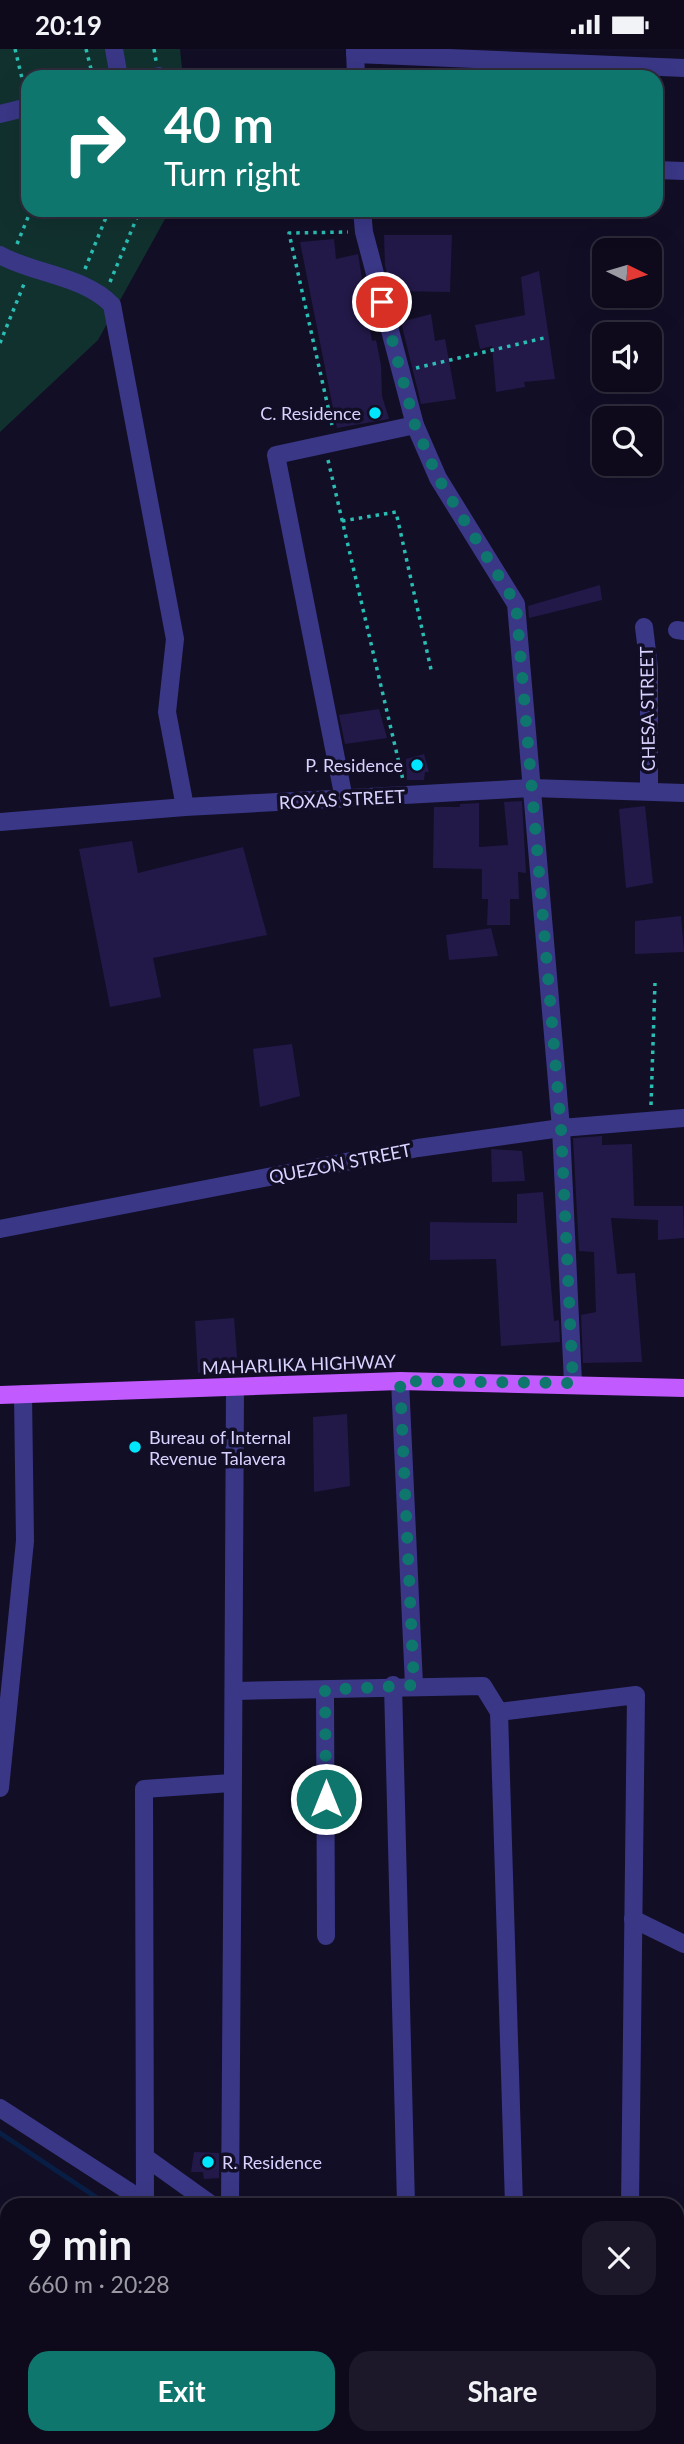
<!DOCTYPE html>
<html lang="en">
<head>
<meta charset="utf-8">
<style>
	:root { --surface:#0e0a1c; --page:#1c1829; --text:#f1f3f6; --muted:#9b9aa3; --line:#2e2b3b; --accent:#0f766e }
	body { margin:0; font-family:Lato,sans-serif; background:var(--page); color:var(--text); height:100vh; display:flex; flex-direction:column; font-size:26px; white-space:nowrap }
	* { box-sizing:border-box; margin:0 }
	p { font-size:23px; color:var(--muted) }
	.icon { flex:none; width:38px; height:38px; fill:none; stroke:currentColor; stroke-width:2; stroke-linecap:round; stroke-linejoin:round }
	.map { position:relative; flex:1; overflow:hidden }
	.details { position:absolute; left:0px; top:2149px; width:684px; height:247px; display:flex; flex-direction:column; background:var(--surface); border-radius:21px 21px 0 0; box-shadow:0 7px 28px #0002,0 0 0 2px var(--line) }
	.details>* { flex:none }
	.guide { position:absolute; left:21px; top:21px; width:642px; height:147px; border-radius:21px; box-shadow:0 7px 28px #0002,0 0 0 2px var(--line); background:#0f766e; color:#fff; overflow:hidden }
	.needle { width:46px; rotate:95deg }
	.fabs { position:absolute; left:592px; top:189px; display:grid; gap:14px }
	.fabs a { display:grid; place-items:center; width:70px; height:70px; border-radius:14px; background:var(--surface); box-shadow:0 7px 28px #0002,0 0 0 2px var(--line); font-size:35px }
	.pin { position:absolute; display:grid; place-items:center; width:60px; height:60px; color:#fff; margin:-30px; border:4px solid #fff; border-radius:50%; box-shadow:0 2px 7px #0007 }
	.me { position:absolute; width:77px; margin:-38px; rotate:0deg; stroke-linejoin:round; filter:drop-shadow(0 0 5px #0008) }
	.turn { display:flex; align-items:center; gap:24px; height:147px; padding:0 28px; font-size:32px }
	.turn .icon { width:91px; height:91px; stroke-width:2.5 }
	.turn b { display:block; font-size:49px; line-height:60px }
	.round { display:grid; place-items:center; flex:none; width:74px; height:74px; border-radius:21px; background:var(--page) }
	.summary { display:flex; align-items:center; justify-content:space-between; height:119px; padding:0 28px }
	h1 { font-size:42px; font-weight:700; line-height:52px }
	.button { display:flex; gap:14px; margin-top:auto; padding:14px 28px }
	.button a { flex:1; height:80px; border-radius:21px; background:var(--accent); color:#fff; font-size:28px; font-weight:700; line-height:80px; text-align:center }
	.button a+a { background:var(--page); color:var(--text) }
	.status { display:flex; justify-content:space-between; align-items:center; height:49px; padding:0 35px; background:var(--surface); direction:ltr }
	.status svg { height:19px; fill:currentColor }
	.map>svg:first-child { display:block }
	.green { fill:#11312f }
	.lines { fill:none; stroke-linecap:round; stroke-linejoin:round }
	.stream { stroke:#081e45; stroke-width:5 }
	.building { fill:#221948 }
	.path { stroke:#2abdb3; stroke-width:3.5; stroke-dasharray:3.5 5; stroke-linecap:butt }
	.minor { stroke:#3a3787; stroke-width:18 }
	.major { stroke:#c15aff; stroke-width:18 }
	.route { stroke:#0f766e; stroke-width:12; stroke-dasharray:0 21.6 }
	.poi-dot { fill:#00e6fe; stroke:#120e26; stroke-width:2.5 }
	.labels { text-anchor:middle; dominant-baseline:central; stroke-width:7; stroke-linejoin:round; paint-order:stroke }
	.poi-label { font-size:18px; fill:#d8d3ff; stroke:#120e26; text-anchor:end }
	.street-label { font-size:18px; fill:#d8d3ff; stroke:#120e26 }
</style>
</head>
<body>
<div class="status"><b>20:19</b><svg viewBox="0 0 49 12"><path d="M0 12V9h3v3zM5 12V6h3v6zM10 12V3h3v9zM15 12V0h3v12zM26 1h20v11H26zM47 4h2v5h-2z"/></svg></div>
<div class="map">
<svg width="684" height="2395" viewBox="0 0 684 2395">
	<rect width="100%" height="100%" fill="#120e26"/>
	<path class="green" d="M0,0H180L183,28H28V161H170L98,291L0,383Z"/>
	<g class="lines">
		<g class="stream">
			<path d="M0,2084L108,2156"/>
			<path d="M307,2395V2389"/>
		</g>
	</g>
	<g class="building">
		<path d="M384,186H452L450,243L392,242L385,217Z"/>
		<path d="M334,190L336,210L358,205L372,292L376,291L381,316L382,347L389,370L337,379L300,193Z"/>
		<path d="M539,222L555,330L524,333L525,338L496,343L492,297L480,300L475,276L525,266L521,228Z"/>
		<path d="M431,265L435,292L445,290L456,350L421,355L401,273Z"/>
		<path d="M600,536L602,551L529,569L528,557Z"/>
		<path d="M379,660L387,689L345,695L339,666Z"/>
		<path d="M424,705L429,723H425L424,731H407L406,710Z"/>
		<path d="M522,752L526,824L518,823L519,850H510V876H487L488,850H482V820L433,819L434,758H460V755L479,754V798L508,796L504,753Z"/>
		<path d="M645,757L653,834L626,839L619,760Z"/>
		<path d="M132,792L138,824L243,798L267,886L153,909L161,948L110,958L79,800Z"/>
		<path d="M681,867L684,903L635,905V872Z"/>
		<path d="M491,879L498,907L449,911L446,886Z"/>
		<path d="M292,995L300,1047L260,1058L253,1000Z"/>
		<path d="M602,1087V1096L632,1095L634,1157H683L684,1189L658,1191V1171L611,1169L617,1225L635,1224L642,1313L583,1314L581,1266L596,1263L594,1203L579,1202L573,1089Z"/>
		<path d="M491,1100L522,1102L525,1132L492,1133Z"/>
		<path d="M543,1143L554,1272L559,1271L560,1293L501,1297L496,1210L430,1211V1173L517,1174V1145Z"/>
		<path d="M234,1269L238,1320L198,1324L195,1272Z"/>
		<path d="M347,1365L350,1437L314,1443L313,1368Z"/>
		<path d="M194,2103L219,2104V2129L204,2130L203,2123H191Z"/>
	</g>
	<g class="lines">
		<g class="path">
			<path d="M15,0L25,42"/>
			<path d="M86,0L93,28"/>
			<path d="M154,0L156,12"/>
			<path d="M17,195L31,161"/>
			<path d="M85,220L109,161"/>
			<path d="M110,233L140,161"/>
			<path d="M0,294L24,235"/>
			<path d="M416,319L544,289"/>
			<path d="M332,376L289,184L348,183"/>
			<path d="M328,411L403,731"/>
			<path d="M342,472L396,463L432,625"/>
			<path d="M651,1056L655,934"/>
		</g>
		<g class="minor">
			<path d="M114,0L119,28"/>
			<path d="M355,0L356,28"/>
			<path d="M355,5L684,19"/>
			<path d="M156,28L159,27"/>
			<path d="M0,65L28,58"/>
			<path d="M656,121L684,122"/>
			<path d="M362,161L364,183L415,376L438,429L516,555L561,1079L573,1334"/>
			<path d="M0,206C34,225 84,227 112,256L175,590L167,663L185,758"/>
			<path d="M644,578L649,619V742"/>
			<path d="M677,581L684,582"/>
			<path d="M344,750L276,406L415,376"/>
			<path d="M0,773L185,758L532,739L684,744"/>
			<path d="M0,1180L418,1099L561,1079L684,1069"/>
			<path d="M400,1332L414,1636"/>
			<path d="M393,1636L406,2156"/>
			<path d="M325,1641L326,1887"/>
			<path d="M235,1642L483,1637L499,1663L636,1646L630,2156"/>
			<path d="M499,1663L514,2156"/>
			<path d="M0,1739L25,1492L23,1345"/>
			<path d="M633,1870L684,1895"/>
			<path d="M0,2059L150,2156"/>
			<path d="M145,2108L212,2156"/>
			<path d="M145,2153L144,1740L231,1734"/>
			<path d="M230,2156C231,1883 235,1611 235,1338"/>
			<path d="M519,2389V2395"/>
			<path d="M323,2395L324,2389"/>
			<path d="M628,2395V2389"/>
		</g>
		<path class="major" d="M0,1346L400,1332L684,1339"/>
	</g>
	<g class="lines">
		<path class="route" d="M326,1750L325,1641L414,1636L400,1332L573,1334L561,1079L516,555L438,429L415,376L382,253"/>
	</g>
	<g class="poi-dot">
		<circle cx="375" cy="364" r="7"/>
		<circle cx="417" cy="716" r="7"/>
		<circle cx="135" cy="1398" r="7"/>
		<circle cx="208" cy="2113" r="7"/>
	</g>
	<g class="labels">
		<g class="poi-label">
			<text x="361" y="364">C. Residence</text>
			<text x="403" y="716">P. Residence</text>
			<text x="149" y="1388" text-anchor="start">Bureau of Internal<tspan x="149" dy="21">Revenue Talavera</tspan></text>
			<text x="222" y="2113" text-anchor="start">R. Residence</text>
		</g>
		<g class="street-label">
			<text transform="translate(647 660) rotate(-91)">CHESA STREET</text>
			<text transform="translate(342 750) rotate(-3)">ROXAS STREET</text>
			<text transform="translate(340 1114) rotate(-11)">QUEZON STREET</text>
			<text transform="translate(299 1315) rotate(-2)">MAHARLIKA HIGHWAY</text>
		</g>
	</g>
</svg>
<div class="fabs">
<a><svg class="needle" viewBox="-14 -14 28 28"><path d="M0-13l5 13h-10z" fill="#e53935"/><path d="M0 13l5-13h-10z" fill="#9b9aa3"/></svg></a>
<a><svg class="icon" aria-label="sound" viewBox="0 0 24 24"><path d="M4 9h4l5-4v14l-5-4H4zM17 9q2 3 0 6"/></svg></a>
<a><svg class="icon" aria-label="search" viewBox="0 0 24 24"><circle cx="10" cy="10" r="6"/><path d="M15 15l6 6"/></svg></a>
</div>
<div class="pin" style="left:382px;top:253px;background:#d93025"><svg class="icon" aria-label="arrive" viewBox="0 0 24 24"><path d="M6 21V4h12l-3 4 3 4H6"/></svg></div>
<svg class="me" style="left:326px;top:1750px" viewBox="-20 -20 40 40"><circle r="17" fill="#0f766e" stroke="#fff" stroke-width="3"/><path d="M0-11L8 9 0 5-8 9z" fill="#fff"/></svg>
<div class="guide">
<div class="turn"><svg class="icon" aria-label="right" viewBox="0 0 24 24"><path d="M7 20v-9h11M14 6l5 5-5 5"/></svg><div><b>40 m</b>Turn right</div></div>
</div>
<section class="details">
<div class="summary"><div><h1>9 min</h1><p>660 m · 20:28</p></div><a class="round"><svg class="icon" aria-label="close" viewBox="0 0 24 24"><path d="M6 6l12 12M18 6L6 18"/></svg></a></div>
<div class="button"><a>Exit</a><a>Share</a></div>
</section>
</div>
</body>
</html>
